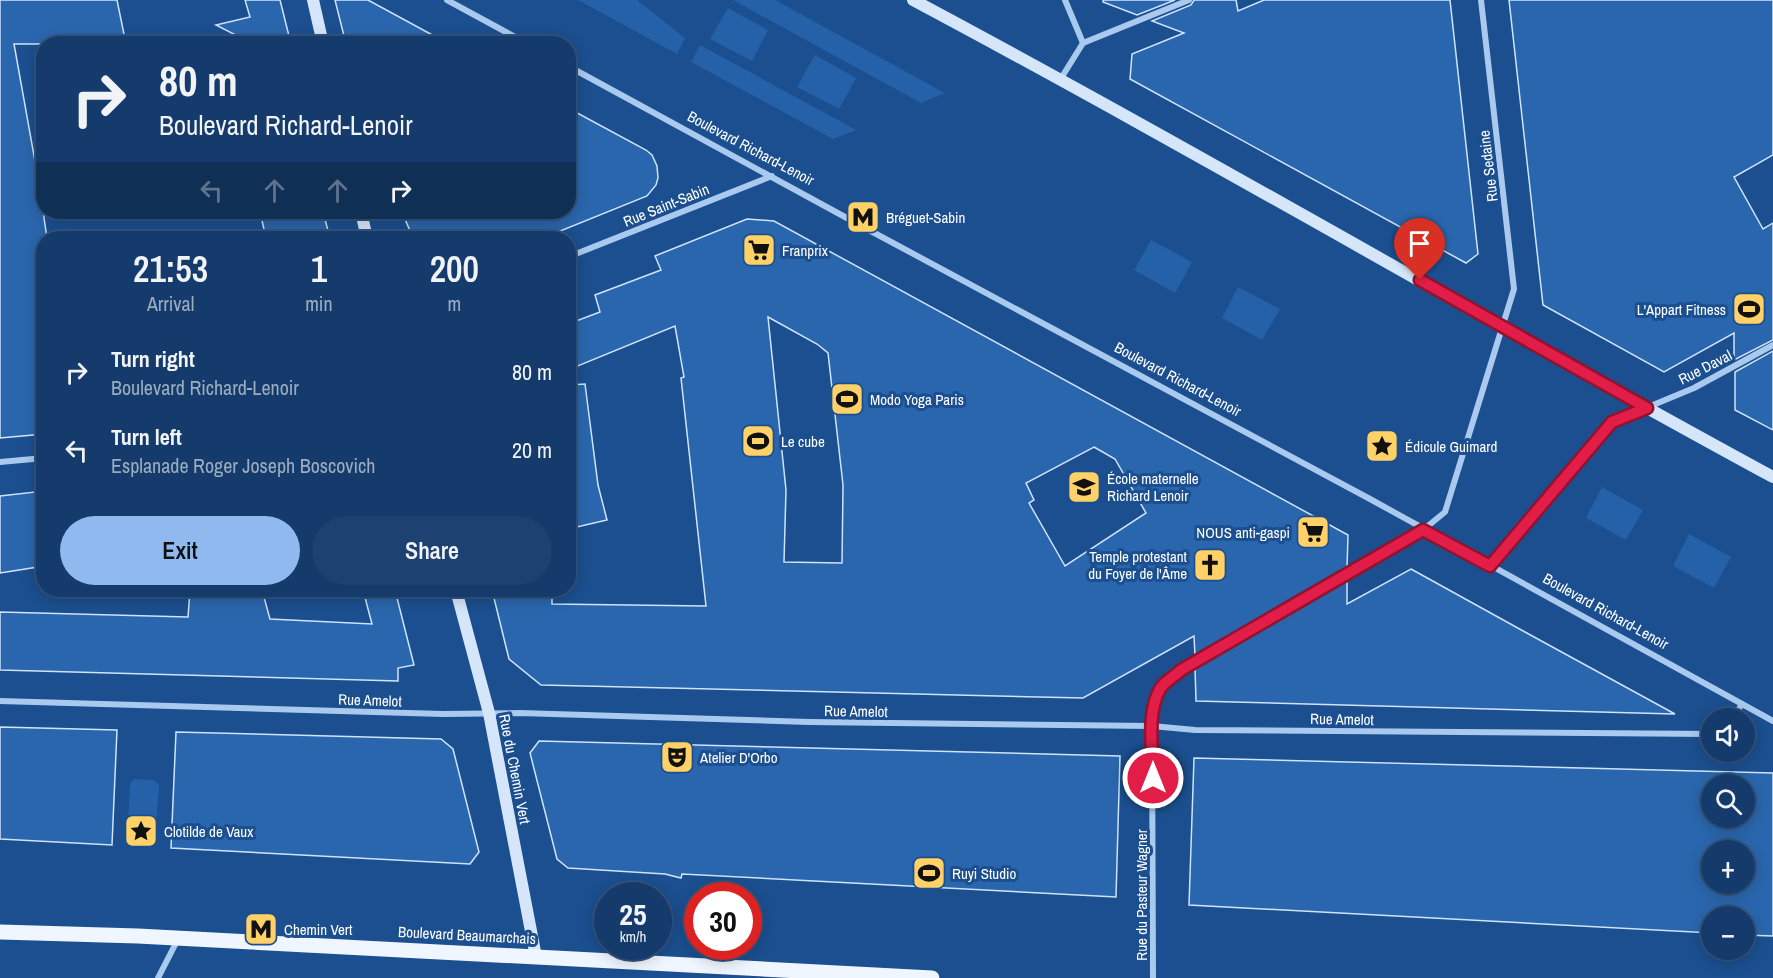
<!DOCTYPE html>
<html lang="en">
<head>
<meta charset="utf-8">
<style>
	:root { --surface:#143b6b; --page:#1d4271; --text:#f1f3f6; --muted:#9dadc1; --line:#33557e; --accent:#90b9f0 }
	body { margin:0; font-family:"Archivo Narrow",sans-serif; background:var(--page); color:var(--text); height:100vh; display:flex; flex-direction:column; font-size:22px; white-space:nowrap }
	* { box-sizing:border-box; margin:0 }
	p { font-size:20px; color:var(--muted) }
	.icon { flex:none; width:33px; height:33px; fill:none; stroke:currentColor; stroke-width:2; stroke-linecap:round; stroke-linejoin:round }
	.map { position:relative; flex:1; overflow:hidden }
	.panel { position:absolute; left:36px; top:231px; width:540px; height:366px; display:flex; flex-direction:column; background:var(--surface); border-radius:24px; box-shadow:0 3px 15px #0003,0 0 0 2px var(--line) }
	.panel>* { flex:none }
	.banner { position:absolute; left:36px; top:36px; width:540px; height:183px; border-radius:24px; box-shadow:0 3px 15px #0003,0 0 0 2px var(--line); background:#143b6b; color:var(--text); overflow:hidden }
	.fabs { position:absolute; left:1701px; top:708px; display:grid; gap:12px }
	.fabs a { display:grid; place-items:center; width:54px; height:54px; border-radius:50%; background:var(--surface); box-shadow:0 3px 15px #0003,0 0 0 2px var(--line); font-size:30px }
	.speed { position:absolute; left:594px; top:882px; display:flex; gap:12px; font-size:30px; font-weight:700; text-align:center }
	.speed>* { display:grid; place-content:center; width:78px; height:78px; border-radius:50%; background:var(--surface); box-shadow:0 3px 15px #0003,0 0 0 2px var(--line); line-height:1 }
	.speed small { font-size:15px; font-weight:400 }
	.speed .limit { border:9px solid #d22; background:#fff; color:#111 }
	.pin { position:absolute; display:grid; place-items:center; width:51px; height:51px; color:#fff; margin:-62px -26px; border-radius:50% 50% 50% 0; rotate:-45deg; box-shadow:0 0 6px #0007 }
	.pin .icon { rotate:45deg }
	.me { position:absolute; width:66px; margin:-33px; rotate:0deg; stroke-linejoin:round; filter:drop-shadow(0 0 4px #0008) }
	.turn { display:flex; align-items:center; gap:21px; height:126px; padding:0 24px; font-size:27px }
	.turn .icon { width:78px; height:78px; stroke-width:2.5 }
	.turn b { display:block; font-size:42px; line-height:51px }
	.lanes { display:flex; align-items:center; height:57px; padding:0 24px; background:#0003; justify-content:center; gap:30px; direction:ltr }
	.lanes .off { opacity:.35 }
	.eta { display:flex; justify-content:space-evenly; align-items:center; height:102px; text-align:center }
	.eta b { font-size:36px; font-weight:600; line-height:42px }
	.action { display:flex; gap:12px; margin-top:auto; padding:12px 24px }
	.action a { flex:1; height:69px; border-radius:36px; background:var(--accent); color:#111; font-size:24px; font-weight:600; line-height:69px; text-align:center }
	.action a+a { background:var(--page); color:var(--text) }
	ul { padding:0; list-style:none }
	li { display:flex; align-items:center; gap:18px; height:78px; padding:0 24px }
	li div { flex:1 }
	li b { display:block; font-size:22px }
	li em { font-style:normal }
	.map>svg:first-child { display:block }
	.green { fill:#2461a8 }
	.building { fill:#2a66ad; stroke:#cfe3fa; stroke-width:1.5; fill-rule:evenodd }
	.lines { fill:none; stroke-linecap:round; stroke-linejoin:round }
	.street { stroke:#a9c9ee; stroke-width:6 }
	.secondary { stroke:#d6e6fa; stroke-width:12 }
	.primary { stroke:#f0f6ff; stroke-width:15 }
	.route-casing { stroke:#92132f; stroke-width:15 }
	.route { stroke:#e11d48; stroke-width:10 }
	.labels { text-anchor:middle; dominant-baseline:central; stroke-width:6; stroke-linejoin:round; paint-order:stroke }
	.street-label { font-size:15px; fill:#fff; stroke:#1b4f8f }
	.poi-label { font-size:15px; fill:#fff; stroke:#1b4f8f; text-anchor:start }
</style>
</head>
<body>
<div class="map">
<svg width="1773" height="978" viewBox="0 0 1773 978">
	<rect width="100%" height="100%" fill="#1b4f8f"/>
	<g class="green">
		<path d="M578,0H637L685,38L677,54Z"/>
		<path d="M733,0H775L945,93L921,103Z"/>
		<path d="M728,8L768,30L752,61L710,39Z"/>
		<path d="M700,45L856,130L833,139L691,62Z"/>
		<path d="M815,55L856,78L839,109L797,87Z"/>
		<path d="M1151,240L1192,262L1175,293L1134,270Z"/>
		<path d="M1238,287L1280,309L1262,340L1222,318Z"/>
		<path d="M1602,487L1643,510L1626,540L1586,518Z"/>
		<path d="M1689,534L1731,557L1714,588L1673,566Z"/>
		<path d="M134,779L154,780L159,785L155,843L127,842L130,783Z"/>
	</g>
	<g class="building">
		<path d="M0,0H117L126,44H14L36,167L44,166V218L47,238H44V434L0,438Z"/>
		<path d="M245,0H280L291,44H253L216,25L250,17Z"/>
		<path d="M335,0H368L449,44H346Z"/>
		<path d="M1103,0H1175L1137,15L1103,2Z"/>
		<path d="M1194,0H1236L1238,11L1264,0H1450L1478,254L1466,263L1130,79L1132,54L1184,33L1152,21L1191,5Z"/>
		<path d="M1509,0H1773V155L1734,177L1763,229L1773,223V340L1734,360V333L1664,372L1543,305Z"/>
		<path d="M568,108L646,150L652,155L657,166L658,178L656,185L647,196L543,238H413L402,212H568Z"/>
		<path d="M260,212H323L330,238H266Z"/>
		<path d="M747,219L774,221L1348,535L1347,568L1195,656L1194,636L1083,698L541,685L509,659L492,590H499L522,598L552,590V604L706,606L681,378L684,377L675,326L568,370V324L600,312L595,295L661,270L655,256ZM768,317L817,344L828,353L843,485L842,563L784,562L786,490ZM1094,447L1115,459L1146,513L1065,566L1029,503L1034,500L1026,483Z"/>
		<path d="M1773,351V430L1735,410V372Z"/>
		<path d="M585,384L598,485L607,520L568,529V385Z"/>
		<path d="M44,491V566L0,573V496Z"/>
		<path d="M1411,569L1525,632L1675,714L1196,701L1195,668L1347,580V604Z"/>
		<path d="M190,590H262L270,619L372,624L363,590H395L414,665L398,668V681L0,670V612L188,617Z"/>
		<path d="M0,727L117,730L112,845L0,839Z"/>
		<path d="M176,732L441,739L453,749L479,852L470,864L171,848Z"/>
		<path d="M539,741L1120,756L1116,897L682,874L681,878L665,874L568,868L557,859L530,753Z"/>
		<path d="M1194,758L1773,773V936L1744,935V916H1712V933L1189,905ZM1712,784H1744V818H1712ZM1712,850H1744V884H1712Z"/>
	</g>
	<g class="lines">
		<g class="street">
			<path d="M447,0L528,44"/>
			<path d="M1065,0L1083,43"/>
			<path d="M1083,43L1189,0"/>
			<path d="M568,66L867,229L1370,499L1773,721"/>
			<path d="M1060,80L1083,43"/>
			<path d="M568,257L772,176"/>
			<path d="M0,462L44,458"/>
			<path d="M1490,566L1612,422L1694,388L1773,345"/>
			<path d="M0,701L443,714L520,713L809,722L1152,726L1195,730L1712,734"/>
			<path d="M1733,718L1742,704"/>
			<path d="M158,978L178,939"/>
			<path d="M1153,978L1152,726L1155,703L1161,687L1181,670L1423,530L1445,512L1514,289L1481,0"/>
		</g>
		<g class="secondary">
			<path d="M313,0L323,44"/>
			<path d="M913,0C1202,154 1485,321 1773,477"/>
			<path d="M361,212L367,238"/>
			<path d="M456,590L489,713L536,957"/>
		</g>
		<path class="primary" d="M0,932L138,936L932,978"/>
	</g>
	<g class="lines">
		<g class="route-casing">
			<path id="route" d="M1153,778C1153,750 1146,714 1160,689C1164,682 1175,676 1181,670L1423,530L1490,566L1612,422L1647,408L1420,280"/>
		</g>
		<use href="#route" class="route"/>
	</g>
	<defs>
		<g id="metro-square" transform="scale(1.725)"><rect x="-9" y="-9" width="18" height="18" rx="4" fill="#ffd166" stroke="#1b4f8f"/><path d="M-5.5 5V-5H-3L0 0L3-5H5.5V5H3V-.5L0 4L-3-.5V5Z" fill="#111"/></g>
		<g id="supermarket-square" transform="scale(1.725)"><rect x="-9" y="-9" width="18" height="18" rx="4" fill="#ffd166" stroke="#1b4f8f"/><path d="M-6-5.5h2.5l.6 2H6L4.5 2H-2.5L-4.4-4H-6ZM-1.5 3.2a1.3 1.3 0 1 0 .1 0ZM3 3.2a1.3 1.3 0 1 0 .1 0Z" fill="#111"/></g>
		<g id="stadium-square" transform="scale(1.725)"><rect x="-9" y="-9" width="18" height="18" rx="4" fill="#ffd166" stroke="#1b4f8f"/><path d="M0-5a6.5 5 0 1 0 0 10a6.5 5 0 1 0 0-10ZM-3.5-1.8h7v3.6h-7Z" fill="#111"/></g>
		<g id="sight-square" transform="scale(1.725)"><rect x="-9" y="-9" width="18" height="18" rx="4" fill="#ffd166" stroke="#1b4f8f"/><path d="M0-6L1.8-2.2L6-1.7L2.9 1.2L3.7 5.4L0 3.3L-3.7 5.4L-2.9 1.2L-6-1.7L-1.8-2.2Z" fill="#111"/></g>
		<g id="school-square" transform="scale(1.725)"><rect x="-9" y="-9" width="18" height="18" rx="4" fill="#ffd166" stroke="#1b4f8f"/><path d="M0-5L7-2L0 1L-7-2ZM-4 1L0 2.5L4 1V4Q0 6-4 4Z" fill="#111"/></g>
		<g id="church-square" transform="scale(1.725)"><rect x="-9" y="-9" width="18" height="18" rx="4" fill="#ffd166" stroke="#1b4f8f"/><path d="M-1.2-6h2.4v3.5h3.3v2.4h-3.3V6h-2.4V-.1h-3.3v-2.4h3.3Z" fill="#111"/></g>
		<g id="theatre-square" transform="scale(1.725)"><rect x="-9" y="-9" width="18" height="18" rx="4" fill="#ffd166" stroke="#1b4f8f"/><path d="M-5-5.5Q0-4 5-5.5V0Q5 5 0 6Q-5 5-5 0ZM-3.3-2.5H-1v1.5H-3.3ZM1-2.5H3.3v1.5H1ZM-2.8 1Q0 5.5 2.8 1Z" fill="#111"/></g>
	</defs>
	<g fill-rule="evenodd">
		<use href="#metro-square" x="863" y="217"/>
		<use href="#supermarket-square" x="759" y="250"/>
		<use href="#stadium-square" x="1749" y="309"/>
		<use href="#stadium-square" x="847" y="399"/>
		<use href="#stadium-square" x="758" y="441"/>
		<use href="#sight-square" x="1382" y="446"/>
		<use href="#school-square" x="1084" y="487"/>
		<use href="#supermarket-square" x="1313" y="532"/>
		<use href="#church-square" x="1210" y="565"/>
		<use href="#theatre-square" x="677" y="757"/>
		<use href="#sight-square" x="141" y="831"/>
		<use href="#stadium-square" x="929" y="873"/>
		<use href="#metro-square" x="261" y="929"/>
	</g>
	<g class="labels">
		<g class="street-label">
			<text transform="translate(751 148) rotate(28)">Boulevard Richard-Lenoir</text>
			<text transform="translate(1488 166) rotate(-97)">Rue Sedaine</text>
			<text transform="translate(666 205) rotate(-22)">Rue Saint-Sabin</text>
			<text transform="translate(1705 367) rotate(-27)">Rue Daval</text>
			<text transform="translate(1178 379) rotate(28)">Boulevard Richard-Lenoir</text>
			<text transform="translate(1606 611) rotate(29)">Boulevard Richard-Lenoir</text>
			<text transform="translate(370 700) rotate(2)">Rue Amelot</text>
			<text transform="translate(856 711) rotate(1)">Rue Amelot</text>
			<text transform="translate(1342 719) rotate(1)">Rue Amelot</text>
			<text transform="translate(515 769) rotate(79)">Rue du Chemin Vert</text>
			<text transform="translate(1141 895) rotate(-90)">Rue du Pasteur Wagner</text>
			<text transform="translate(467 935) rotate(3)">Boulevard Beaumarchais</text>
		</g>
		<g class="poi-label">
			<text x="886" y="217">Bréguet-Sabin</text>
			<text x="782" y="250">Franprix</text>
			<text x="1726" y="309" text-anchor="end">L'Appart Fitness</text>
			<text x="870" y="399">Modo Yoga Paris</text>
			<text x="781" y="441">Le cube</text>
			<text x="1405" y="446">Édicule Guimard</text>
			<text x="1107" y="478">École maternelle<tspan x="1107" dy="17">Richard Lenoir</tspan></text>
			<text x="1290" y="532" text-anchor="end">NOUS anti-gaspi</text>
			<text x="1187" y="556" text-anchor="end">Temple protestant<tspan x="1187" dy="17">du Foyer de l'Âme</tspan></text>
			<text x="700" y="757">Atelier D'Orbo</text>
			<text x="164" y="831">Clotilde de Vaux</text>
			<text x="952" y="873">Ruyi Studio</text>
			<text x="284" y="929">Chemin Vert</text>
		</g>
	</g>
</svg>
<div class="fabs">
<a><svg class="icon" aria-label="sound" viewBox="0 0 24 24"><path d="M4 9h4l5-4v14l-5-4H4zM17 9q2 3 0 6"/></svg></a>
<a><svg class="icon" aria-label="search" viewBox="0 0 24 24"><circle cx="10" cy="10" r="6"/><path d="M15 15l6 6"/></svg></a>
<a>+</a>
<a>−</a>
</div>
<div class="speed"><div>25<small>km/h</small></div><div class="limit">30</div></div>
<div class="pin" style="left:1420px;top:280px;background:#d93025"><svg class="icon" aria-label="arrive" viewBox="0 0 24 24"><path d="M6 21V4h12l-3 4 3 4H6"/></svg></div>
<svg class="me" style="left:1153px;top:778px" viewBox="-20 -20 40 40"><circle r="17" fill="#e11d48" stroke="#fff" stroke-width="3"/><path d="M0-11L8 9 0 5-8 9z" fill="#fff"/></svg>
<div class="banner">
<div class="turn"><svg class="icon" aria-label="right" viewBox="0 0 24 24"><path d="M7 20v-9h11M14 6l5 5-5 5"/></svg><div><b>80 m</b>Boulevard Richard-Lenoir</div></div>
<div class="lanes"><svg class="icon off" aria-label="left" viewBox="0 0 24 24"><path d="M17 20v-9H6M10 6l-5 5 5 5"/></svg><svg class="icon off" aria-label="ahead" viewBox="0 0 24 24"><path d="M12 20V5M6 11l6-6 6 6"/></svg><svg class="icon off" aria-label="ahead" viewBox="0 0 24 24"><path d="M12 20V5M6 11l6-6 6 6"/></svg><svg class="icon" aria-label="right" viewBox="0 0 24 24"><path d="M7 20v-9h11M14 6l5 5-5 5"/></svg></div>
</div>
<section class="panel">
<div class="eta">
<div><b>21:53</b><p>Arrival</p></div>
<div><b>1</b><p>min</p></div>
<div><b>200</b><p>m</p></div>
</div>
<ul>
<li><svg class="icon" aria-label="right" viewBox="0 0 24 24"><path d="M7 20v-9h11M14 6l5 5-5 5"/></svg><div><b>Turn right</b><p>Boulevard Richard-Lenoir</p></div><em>80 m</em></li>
<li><svg class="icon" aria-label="left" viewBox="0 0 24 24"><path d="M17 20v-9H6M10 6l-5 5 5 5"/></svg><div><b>Turn left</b><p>Esplanade Roger Joseph Boscovich</p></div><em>20 m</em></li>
</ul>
<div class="action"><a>Exit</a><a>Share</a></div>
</section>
</div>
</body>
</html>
